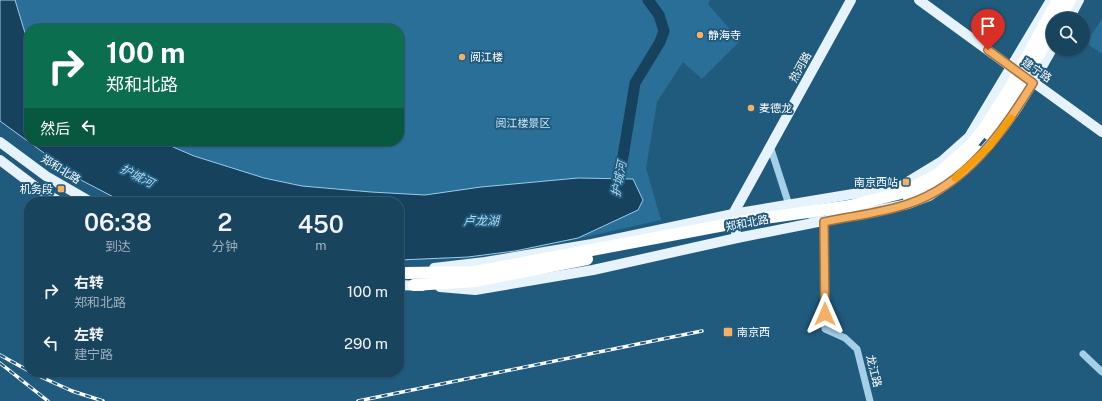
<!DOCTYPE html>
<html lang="zh">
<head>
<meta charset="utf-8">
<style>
	:root { --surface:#18445e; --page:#254e67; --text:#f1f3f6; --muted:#9fb0bc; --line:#365c73 }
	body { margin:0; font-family:"Public Sans","Noto Sans SC",sans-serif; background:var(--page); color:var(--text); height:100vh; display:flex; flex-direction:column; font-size:15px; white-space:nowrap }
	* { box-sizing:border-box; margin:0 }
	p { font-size:13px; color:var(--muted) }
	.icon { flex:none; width:22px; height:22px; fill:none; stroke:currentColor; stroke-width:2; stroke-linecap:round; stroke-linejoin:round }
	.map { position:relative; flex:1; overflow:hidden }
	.sheet { position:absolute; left:24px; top:197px; width:380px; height:180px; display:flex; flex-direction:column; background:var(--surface); border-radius:16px; box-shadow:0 1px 3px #0004,0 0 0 1px var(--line) }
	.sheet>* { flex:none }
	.guide { position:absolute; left:24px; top:24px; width:380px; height:122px; border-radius:16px; box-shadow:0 1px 3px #0004,0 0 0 1px var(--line); background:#0b6e4f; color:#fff; overflow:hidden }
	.fabs { position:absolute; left:1046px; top:12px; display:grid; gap:8px }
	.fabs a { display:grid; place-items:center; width:44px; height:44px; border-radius:50%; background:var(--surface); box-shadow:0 1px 3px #0004,0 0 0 1px var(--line); font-size:20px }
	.pin { position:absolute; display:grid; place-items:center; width:34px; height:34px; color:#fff; margin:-41px -17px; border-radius:50% 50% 50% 0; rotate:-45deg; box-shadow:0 0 4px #0007 }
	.pin .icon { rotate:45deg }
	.me { position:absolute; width:44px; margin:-22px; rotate:0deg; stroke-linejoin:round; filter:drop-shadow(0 0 3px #0008) }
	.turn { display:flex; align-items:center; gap:14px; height:84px; padding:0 16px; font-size:18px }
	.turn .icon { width:52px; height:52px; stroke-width:2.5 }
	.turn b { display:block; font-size:28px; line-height:34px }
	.then { display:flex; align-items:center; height:38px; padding:0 16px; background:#0003; gap:8px; font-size:15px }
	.eta { display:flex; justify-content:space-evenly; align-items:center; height:68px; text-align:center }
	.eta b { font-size:24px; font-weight:600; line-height:28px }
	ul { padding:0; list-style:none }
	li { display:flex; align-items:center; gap:12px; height:52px; padding:0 16px }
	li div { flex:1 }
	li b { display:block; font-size:15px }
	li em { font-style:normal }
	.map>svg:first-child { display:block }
	.green { fill:#2a6f97; fill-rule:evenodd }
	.water { fill:#16425e; stroke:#98cce9 }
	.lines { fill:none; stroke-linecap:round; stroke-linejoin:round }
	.river { stroke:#16425e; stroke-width:11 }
	.minor { stroke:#a4cfe7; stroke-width:7 }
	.major { stroke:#e6f3fd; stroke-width:10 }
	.highway { stroke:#fff; stroke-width:12 }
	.rail-casing { stroke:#fff; stroke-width:3.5 }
	.rail { stroke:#205b7e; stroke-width:2; stroke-dasharray:6; stroke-linecap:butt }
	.route-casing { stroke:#9f7342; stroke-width:10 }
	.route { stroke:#f4b165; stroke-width:7 }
	.slow { stroke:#f59e0b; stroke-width:7 }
	.poi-dot { fill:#f4b165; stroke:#205b7e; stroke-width:1.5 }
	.labels { text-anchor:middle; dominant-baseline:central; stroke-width:4; stroke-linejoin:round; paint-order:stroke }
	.poi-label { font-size:11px; fill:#fff; stroke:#205b7e; text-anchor:start }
	.street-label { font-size:11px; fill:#fff; stroke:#205b7e }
	.park-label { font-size:11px; fill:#c8e5f6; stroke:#205b7e }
	.water-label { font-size:12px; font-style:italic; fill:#b0d8ef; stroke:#205b7e }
</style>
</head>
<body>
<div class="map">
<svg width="1102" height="401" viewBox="0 0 1102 401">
	<rect width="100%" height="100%" fill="#205b7e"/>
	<g class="green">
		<path d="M0,0H710L708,4L740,41L702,79L683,62L657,102L646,168L661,220C575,239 488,261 399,260V202H123L81,180L0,121ZM29,29H399V141H29Z"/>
		<path d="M1102,19V54L1086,43Z"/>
	</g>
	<path class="water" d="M0,0H15L29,46V141H159L194,156L264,178L302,186L371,192L425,195L481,187L578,178L633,179L643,200L638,210L578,238L515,251L468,257L399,260V202H123L81,180L0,121Z"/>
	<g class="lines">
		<path class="river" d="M617,193L635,83L660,42L664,31L659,15L648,0"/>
		<g class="minor">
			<path d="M770,146L789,205L793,207"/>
			<path d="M806,213L824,222L825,329L845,338L857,349L870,401"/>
			<path d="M1083,354L1102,372"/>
		</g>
		<g class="major">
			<path d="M919,0L1015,70"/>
			<path d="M1069,19L1079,0"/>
			<path d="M1029,79L1102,132"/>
			<path d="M0,142L46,176L91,202"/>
			<path d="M0,160L37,188L60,202"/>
			<path d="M973,161C1008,129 1030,88 1053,47"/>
			<path d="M737,238L733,214L851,0"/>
			<path d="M434,268L485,262L592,244L733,214L901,186L942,161L969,137L1051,0"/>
			<path d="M399,285L422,286"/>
			<path d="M440,287L475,290L593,270L737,238L908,204L929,196L941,188"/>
		</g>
		<g class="highway">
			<path d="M1059,19L1070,0"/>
			<path d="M989,134L1004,114L1053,30"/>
			<path d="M909,198C936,188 957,171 977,151"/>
			<path d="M406,273L475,272L751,220L850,206L901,193L937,175L970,146L984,129L1010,88L1058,0"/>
			<path d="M414,285L475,281L587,259"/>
		</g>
		<g class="rail-casing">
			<g id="rail">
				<path d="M0,355L29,371"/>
				<path d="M0,363L48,401"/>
				<path d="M30,372L72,391L103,401"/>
				<path d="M358,401L702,331"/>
			</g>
		</g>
		<use href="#rail" class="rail"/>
	</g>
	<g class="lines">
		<g class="route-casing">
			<path id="route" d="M825,314L824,222C852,216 882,213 908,204C966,185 1003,132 1033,83L988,50"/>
		</g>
		<use href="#route" class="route"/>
		<path class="slow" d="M955,178L990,146L1011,118"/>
	</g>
	<g class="poi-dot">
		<circle cx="700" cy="35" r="4"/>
		<circle cx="462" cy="57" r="4"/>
		<circle cx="751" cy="108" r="4"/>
		<rect x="902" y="178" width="8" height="8" rx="2"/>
		<rect x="57" y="185" width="8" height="8" rx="2"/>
		<rect x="723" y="327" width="10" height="10" rx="2"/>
	</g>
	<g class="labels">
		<g class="poi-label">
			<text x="708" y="35">静海寺</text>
			<text x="470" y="57">阅江楼</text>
			<text x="759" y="108">麦德龙</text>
			<text x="898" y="182" text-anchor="end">南京西站</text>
			<text x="53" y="189" text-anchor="end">机务段</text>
			<text x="737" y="332">南京西</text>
		</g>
		<g class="street-label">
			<text transform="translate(800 67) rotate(-61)">热河路</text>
			<text transform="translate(1037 70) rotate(34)">建宁路</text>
			<text transform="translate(61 169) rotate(32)">郑和北路</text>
			<text transform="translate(747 223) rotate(-11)">郑和北路</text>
			<text transform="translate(874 371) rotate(76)">龙江路</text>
		</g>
		<g class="park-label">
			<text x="523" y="123">阅江楼景区</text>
		</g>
		<g class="water-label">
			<text transform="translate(137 176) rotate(27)">护城河</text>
			<text transform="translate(619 179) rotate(-79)">护城河</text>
			<text x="481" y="221">卢龙湖</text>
		</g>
	</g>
</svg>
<div class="fabs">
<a><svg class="icon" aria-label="search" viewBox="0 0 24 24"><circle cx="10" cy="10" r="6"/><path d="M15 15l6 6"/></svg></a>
</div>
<div class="pin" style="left:988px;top:50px;background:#d93025"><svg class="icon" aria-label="arrive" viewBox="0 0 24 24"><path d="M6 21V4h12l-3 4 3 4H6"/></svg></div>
<svg class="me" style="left:825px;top:314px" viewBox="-20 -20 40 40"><path d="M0-17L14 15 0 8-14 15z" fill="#f4b165" stroke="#fff" stroke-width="4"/></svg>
<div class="guide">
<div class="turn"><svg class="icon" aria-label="right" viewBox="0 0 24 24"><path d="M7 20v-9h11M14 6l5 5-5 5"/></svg><div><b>100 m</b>郑和北路</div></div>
<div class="then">然后<svg class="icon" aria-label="left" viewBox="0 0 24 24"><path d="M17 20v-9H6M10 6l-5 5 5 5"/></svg></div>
</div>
<section class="sheet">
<div class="eta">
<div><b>06:38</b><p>到达</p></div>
<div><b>2</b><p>分钟</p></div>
<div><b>450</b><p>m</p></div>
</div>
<ul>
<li><svg class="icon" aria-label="right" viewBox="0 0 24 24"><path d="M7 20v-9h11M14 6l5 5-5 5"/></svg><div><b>右转</b><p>郑和北路</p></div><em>100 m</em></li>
<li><svg class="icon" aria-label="left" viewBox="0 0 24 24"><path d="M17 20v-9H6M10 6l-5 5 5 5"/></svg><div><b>左转</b><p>建宁路</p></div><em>290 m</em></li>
</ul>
</section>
</div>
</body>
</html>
